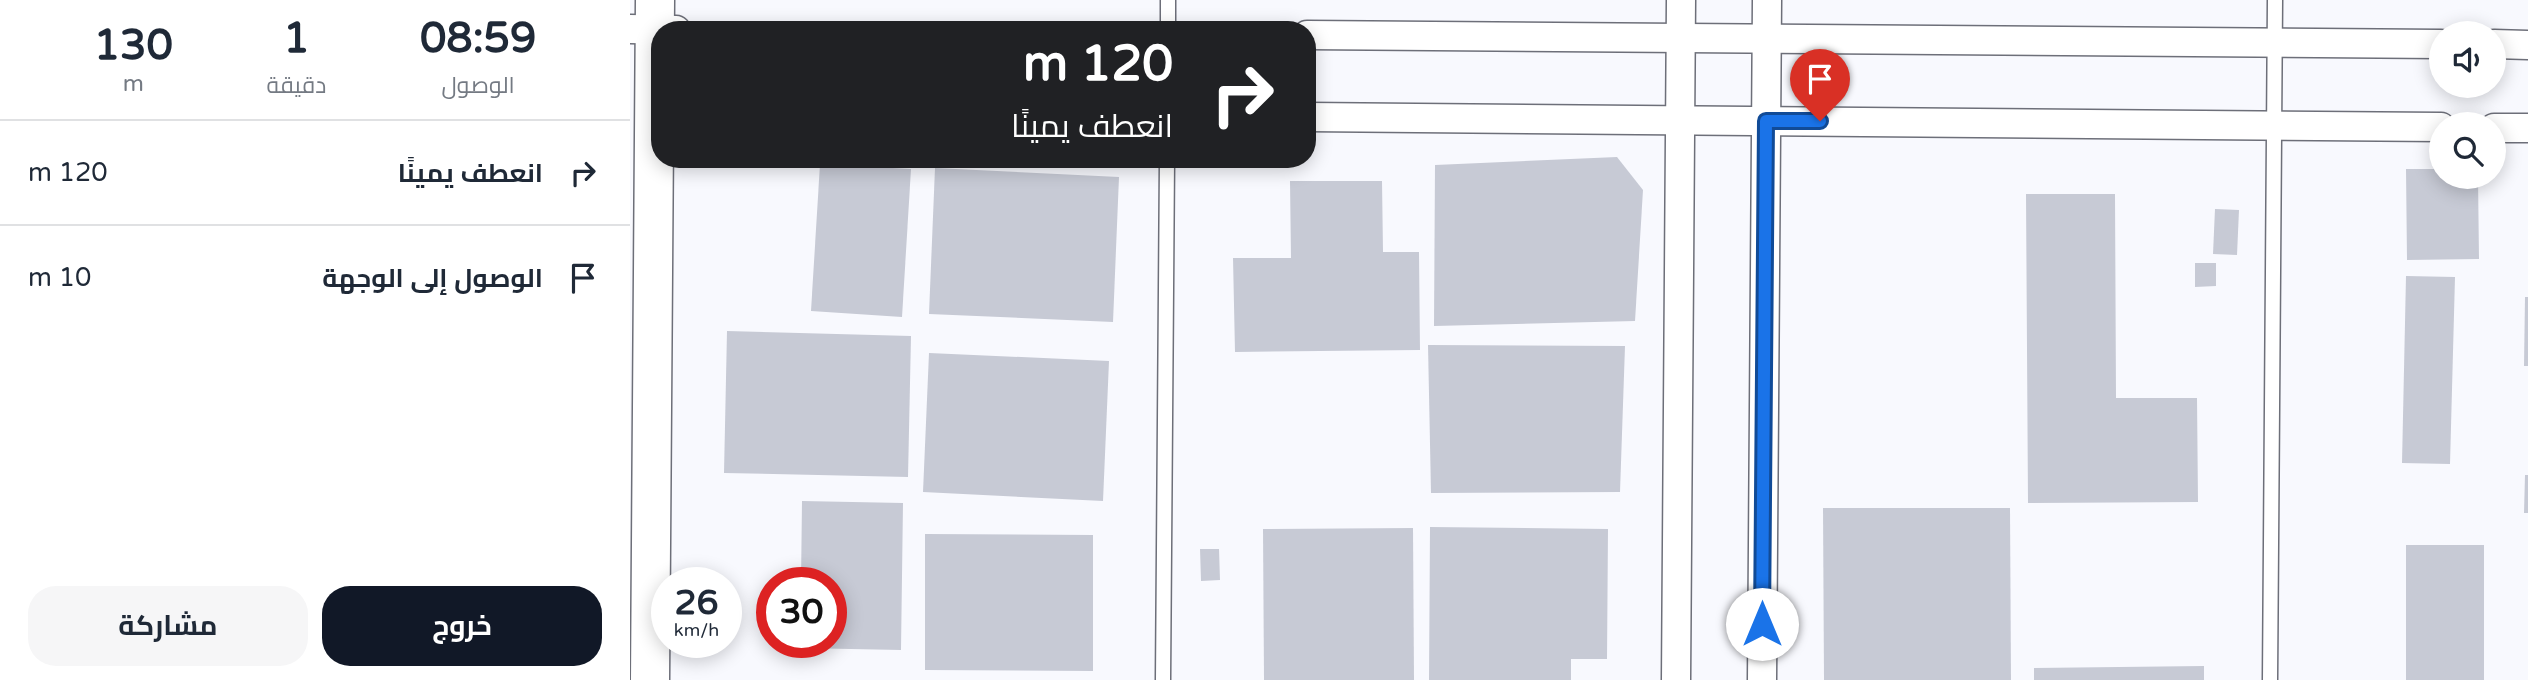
<!DOCTYPE html>
<html lang="ar">
<head>
<meta charset="utf-8">
<style>
	:root { --surface:#fff; --page:#f6f6f7; --text:#1f2937; --muted:#747a83; --line:#e0e1e3; --accent:#111827 }
	body { margin:0; font-family:"Varela Round",Cairo,sans-serif; background:var(--page); color:var(--text); direction:rtl; height:100vh; display:flex; flex-direction:column; font-size:26px; white-space:nowrap }
	* { box-sizing:border-box; margin:0 }
	p { font-size:23px; color:var(--muted) }
	.icon { flex:none; width:38px; height:38px; fill:none; stroke:currentColor; stroke-width:2; stroke-linecap:round; stroke-linejoin:round }
	.map { position:relative; flex:1; overflow:hidden; direction:ltr }
	.panel { display:flex; flex-direction:column; background:var(--surface); width:630px }
	.panel>* { flex:none }
	.top-card { position:absolute; left:21px; top:21px; width:665px; height:147px; border-radius:28px; box-shadow:0 4px 18px #0003; direction:rtl; background:#202124; color:#fff; overflow:hidden }
	.tools { position:absolute; left:1799px; top:21px; display:grid; gap:14px }
	.tools a { display:grid; place-items:center; width:77px; height:77px; border-radius:50%; background:var(--surface); box-shadow:0 4px 18px #0003; font-size:35px }
	.speed { position:absolute; left:21px; top:567px; display:flex; gap:14px; font-size:35px; font-weight:700; text-align:center }
	.speed>* { display:grid; place-content:center; width:91px; height:91px; border-radius:50%; background:var(--surface); box-shadow:0 4px 18px #0003; line-height:1 }
	.speed small { font-size:18px; font-weight:400 }
	.speed .limit { border:10px solid #d22; background:#fff; color:#111 }
	.pin { position:absolute; display:grid; place-items:center; width:60px; height:60px; color:#fff; margin:-72px -30px; border-radius:50% 50% 50% 0; rotate:-45deg; box-shadow:0 0 7px #0007 }
	.pin .icon { rotate:45deg }
	.me { position:absolute; width:77px; margin:-38px; rotate:0deg; stroke-linejoin:round; filter:drop-shadow(0 0 5px #0008) }
	.turn { display:flex; align-items:center; gap:24px; height:147px; padding:0 28px; font-size:32px }
	.turn .icon { width:91px; height:91px; stroke-width:2.5 }
	.turn b { display:block; font-size:49px; line-height:60px }
	.eta { display:flex; justify-content:space-evenly; align-items:center; height:119px; text-align:center }
	.eta b { font-size:42px; font-weight:700; line-height:49px }
	.primary-button { display:flex; gap:14px; margin-top:auto; padding:14px 28px }
	.primary-button a { flex:1; height:80px; border-radius:28px; background:var(--accent); color:#fff; font-size:28px; font-weight:700; line-height:80px; text-align:center }
	.primary-button a+a { background:var(--page); color:var(--text) }
	ul { padding:0; list-style:none }
	li { display:flex; align-items:center; gap:21px; height:105px; padding:0 28px; border-top:2px solid var(--line) }
	li div { flex:1 }
	li b { display:block; font-size:26px }
	li em { font-style:normal }
	main { display:flex; flex:1; min-height:0 }
	.map>svg:first-child { display:block }
	.building { fill:#c7cad5 }
	.lines { fill:none; stroke-linecap:round; stroke-linejoin:round }
	.lane-casing { stroke:#6d6f79; stroke-width:17 }
	.street-casing { stroke:#6d6f79; stroke-width:31 }
	.secondary-casing { stroke:#6d6f79; stroke-width:41 }
	.lane { stroke:#fff; stroke-width:14 }
	.street { stroke:#fff; stroke-width:28 }
	.secondary { stroke:#fff; stroke-width:38 }
	.route-casing { stroke:#114b97; stroke-width:18 }
	.route { stroke:#1a73e8; stroke-width:12 }
</style>
</head>
<body>
<main>
<div class="map">
<svg width="1898" height="680" viewBox="0 0 1898 680">
	<rect width="100%" height="100%" fill="#f8f9fe"/>
	<g class="building">
		<path d="M987,157L1013,190L1005,321L804,326L805,165Z"/>
		<path d="M190,164L281,169L272,317L181,311Z"/>
		<path d="M305,168L489,177L483,322L299,314Z"/>
		<path d="M1776,169H1811V177H1848L1849,259L1777,260Z"/>
		<path d="M660,181H752L753,252H789L790,350L605,352L603,258H661Z"/>
		<path d="M1396,194H1485L1486,398H1567L1568,502L1398,503Z"/>
		<path d="M1585,209L1609,210L1607,255L1583,254Z"/>
		<path d="M1565,263H1586V286L1565,287Z"/>
		<path d="M1776,276L1825,277L1820,464L1772,463Z"/>
		<path d="M1895,297H1898V366H1894Z"/>
		<path d="M97,331L281,336L278,477L94,473Z"/>
		<path d="M798,345L995,346L990,492L801,493Z"/>
		<path d="M299,353L479,361L473,501L293,492Z"/>
		<path d="M1895,475H1898V513H1894Z"/>
		<path d="M172,501L273,503L271,650L170,648V642H201V583H171Z"/>
		<path d="M1193,508H1380L1381,680H1194Z"/>
		<path d="M800,527L978,529L977,659H941V680H799Z"/>
		<path d="M783,528L784,680H634L633,529Z"/>
		<path d="M295,534L463,535V671L295,670Z"/>
		<rect x="1776" y="545" width="78" height="135"/>
		<path d="M570,549H589L590,580L571,581Z"/>
		<path d="M1574,666V680H1404V668Z"/>
	</g>
	<g class="lines">
		<g class="lane-casing">
			<g id="lane">
				<path d="M538,30V0"/>
				<path d="M533,680L537,159"/>
				<path d="M1640,680L1645,0"/>
			</g>
		</g>
		<g class="street-casing">
			<g id="street">
				<path d="M0,29L46,30"/>
				<path d="M677,35L1811,44"/>
				<path d="M1864,44L1898,45"/>
				<path d="M677,117L1811,127"/>
				<path d="M1864,128H1898"/>
				<path d="M1046,680L1051,0"/>
				<path d="M1132,680L1137,0"/>
			</g>
		</g>
		<g class="secondary-casing">
			<path id="secondary" d="M20,680L25,0"/>
		</g>
		<use href="#lane" class="lane"/>
		<use href="#street" class="street"/>
		<use href="#secondary" class="secondary"/>
	</g>
	<g class="lines">
		<g class="route-casing">
			<path id="route" d="M1132,624L1136,121H1190"/>
		</g>
		<use href="#route" class="route"/>
	</g>
</svg>
<div class="tools">
<a><svg class="icon" aria-label="sound" viewBox="0 0 24 24"><path d="M4 9h4l5-4v14l-5-4H4zM17 9q2 3 0 6"/></svg></a>
<a><svg class="icon" aria-label="search" viewBox="0 0 24 24"><circle cx="10" cy="10" r="6"/><path d="M15 15l6 6"/></svg></a>
</div>
<div class="speed"><div>26<small>km/h</small></div><div class="limit">30</div></div>
<div class="pin" style="left:1190px;top:121px;background:#d93025"><svg class="icon" aria-label="arrive" viewBox="0 0 24 24"><path d="M6 21V4h12l-3 4 3 4H6"/></svg></div>
<svg class="me" style="left:1132px;top:624px" viewBox="-20 -20 40 40"><circle r="19" fill="#fff"/><path d="M0-13L10 11 0 6-10 11z" fill="#1a73e8"/></svg>
<div class="top-card">
<div class="turn"><svg class="icon" aria-label="right" viewBox="0 0 24 24"><path d="M7 20v-9h11M14 6l5 5-5 5"/></svg><div><b>120 m</b>انعطف يمينًا</div></div>
</div>
</div>
<section class="panel">
<div class="eta">
<div><b>08:59</b><p>الوصول</p></div>
<div><b>1</b><p>دقيقة</p></div>
<div><b>130</b><p>m</p></div>
</div>
<ul>
<li><svg class="icon" aria-label="right" viewBox="0 0 24 24"><path d="M7 20v-9h11M14 6l5 5-5 5"/></svg><div><b>انعطف يمينًا</b></div><em>120 m</em></li>
<li><svg class="icon" aria-label="arrive" viewBox="0 0 24 24"><path d="M6 21V4h12l-3 4 3 4H6"/></svg><div><b>الوصول إلى الوجهة</b></div><em>10 m</em></li>
</ul>
<div class="primary-button"><a>خروج</a><a>مشاركة</a></div>
</section>
</main>
</body>
</html>
